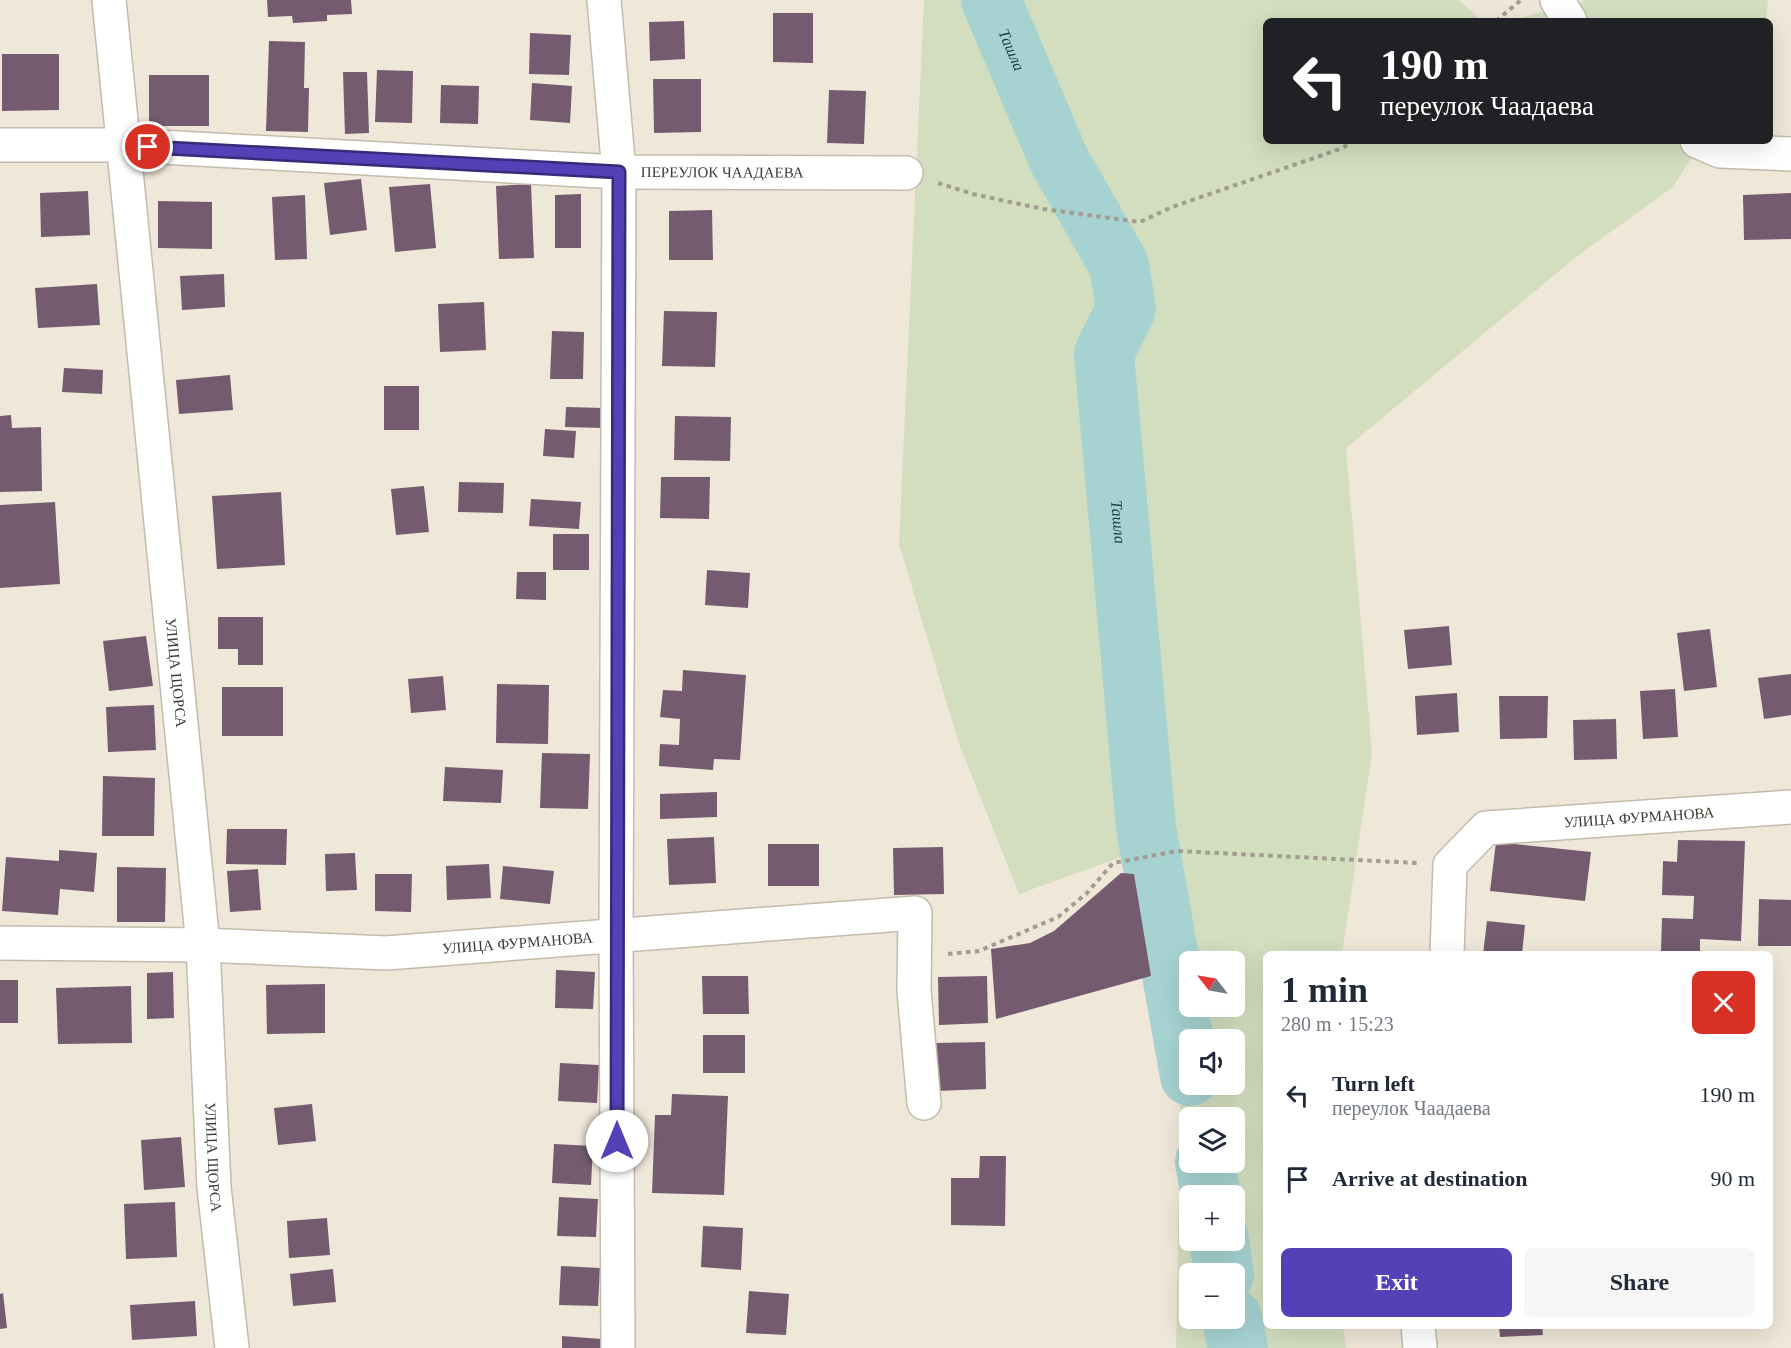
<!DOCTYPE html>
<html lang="en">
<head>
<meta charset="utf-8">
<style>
	:root { --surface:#fff; --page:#f6f6f7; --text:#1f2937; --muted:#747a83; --accent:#5540b8 }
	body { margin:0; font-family:"Times New Roman",serif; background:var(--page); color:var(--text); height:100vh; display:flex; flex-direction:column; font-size:22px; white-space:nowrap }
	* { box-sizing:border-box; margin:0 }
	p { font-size:20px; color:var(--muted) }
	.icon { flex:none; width:33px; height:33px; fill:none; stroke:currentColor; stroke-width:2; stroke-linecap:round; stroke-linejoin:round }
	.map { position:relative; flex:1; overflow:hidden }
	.details { position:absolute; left:1263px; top:951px; width:510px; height:378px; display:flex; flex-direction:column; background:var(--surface); border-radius:9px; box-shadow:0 6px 24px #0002 }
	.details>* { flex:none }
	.hud { position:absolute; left:1263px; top:18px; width:510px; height:126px; border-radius:9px; box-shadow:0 6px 24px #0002; background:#202124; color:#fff; overflow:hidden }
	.needle { width:39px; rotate:301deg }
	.buttons { position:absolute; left:1179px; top:951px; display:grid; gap:12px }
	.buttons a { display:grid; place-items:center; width:66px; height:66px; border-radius:9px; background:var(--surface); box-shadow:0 6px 24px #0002; font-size:30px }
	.pin { position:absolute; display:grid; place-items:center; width:51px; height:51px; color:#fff; margin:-26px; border:3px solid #fff; border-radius:50%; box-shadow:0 2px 6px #0007 }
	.me { position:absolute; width:66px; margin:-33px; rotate:0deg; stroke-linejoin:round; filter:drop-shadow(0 0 4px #0008) }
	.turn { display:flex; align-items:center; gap:21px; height:126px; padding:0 18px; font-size:27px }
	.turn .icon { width:78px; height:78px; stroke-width:2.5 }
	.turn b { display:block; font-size:42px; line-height:51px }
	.round { display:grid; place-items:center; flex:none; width:63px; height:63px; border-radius:9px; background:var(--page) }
	.overview { display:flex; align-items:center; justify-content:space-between; height:102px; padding:0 18px }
	h1 { font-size:36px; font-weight:700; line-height:45px }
	.primary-button { display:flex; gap:12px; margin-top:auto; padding:12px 18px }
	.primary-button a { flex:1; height:69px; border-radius:9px; background:var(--accent); color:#fff; font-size:24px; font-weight:700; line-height:69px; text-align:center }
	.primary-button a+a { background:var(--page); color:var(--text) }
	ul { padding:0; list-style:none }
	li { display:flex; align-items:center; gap:18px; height:84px; padding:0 18px }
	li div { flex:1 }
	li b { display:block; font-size:22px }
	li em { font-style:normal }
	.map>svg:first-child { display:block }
	.green { fill:#d3debf; fill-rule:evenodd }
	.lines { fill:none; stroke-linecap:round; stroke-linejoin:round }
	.river { stroke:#a6d3d2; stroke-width:60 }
	.building { fill:#745b70 }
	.street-casing { stroke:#c3bcac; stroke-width:36 }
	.path { stroke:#a19b90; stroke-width:4; stroke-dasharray:4.5 4.5; stroke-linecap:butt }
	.street { stroke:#fff; stroke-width:33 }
	.route-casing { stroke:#372a78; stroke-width:15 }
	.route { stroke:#5540b8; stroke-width:10 }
	.labels { text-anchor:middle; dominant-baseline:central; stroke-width:6; stroke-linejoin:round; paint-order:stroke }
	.street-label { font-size:15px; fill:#3e3b35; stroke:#efe7d8 }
	.water-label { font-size:16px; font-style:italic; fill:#163f3f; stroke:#efe7d8 }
</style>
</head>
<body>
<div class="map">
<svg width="1791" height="1348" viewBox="0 0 1791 1348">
	<rect width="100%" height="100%" fill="#efe7d8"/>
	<g class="green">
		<path d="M924,0H1459L1482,21H1266V141H1702L1673,187L1576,257L1346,448L1372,753L1342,954H1266V1326H1343L1346,1348H1176L1182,1008L1163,842L1019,894L959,744L899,544ZM1190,962H1234V1006H1190ZM1190,1040H1234V1084H1190ZM1190,1118H1234V1162H1190ZM1190,1196H1234V1240H1190ZM1190,1274H1234V1318H1190Z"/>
		<path d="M1586,0H1768L1766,21H1509Z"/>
	</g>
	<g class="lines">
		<g class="river">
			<path id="s1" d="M991,0L1059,160L1119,265L1126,309L1104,354L1146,828L1190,1076"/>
			<path d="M1205,1162L1211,1196"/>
			<path d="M1219,1240L1224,1274"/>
			<path d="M1232,1318L1238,1348"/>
		</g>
	</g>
	<g class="building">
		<path d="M267,0H351L352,14L327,15V21L293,23L292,16L268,17Z"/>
		<path d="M773,13H813V63L773,62Z"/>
		<path d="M684,21L685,59L650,61L649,22Z"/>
		<path d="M530,33L571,35L569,75L529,74Z"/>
		<path d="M269,41L305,42L304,88H309L308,132L266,131Z"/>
		<path d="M2,54H59V110L2,111Z"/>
		<path d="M377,70L413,71L412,123L375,122Z"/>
		<path d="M343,72H367L369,133L345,134Z"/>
		<rect x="149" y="75" width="60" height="51"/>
		<path d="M653,79H701V132L654,133Z"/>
		<path d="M532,83L572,86L570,123L530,120Z"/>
		<path d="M441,85L479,86L478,124L440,123Z"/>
		<path d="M829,90L866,91L864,144L827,143Z"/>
		<path d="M361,179L367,230L330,235L324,183Z"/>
		<path d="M430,184L436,248L395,252L389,187Z"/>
		<path d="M531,184L534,258L499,259L496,186Z"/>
		<path d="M88,191L90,235L41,237L40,193Z"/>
		<path d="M1791,193V239L1744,240L1743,195Z"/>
		<path d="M581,194V248H555V195Z"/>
		<path d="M305,195L307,259L275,260L272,197Z"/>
		<path d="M158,201L212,202V249L158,248Z"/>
		<path d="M712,210L713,260H669V211Z"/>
		<path d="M224,274L225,307L182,310L180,276Z"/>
		<path d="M97,284L100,325L38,328L35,288Z"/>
		<path d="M484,302L486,350L440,352L438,304Z"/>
		<path d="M664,311L717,312L715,367L662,366Z"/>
		<path d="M552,331L584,332L583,379H550Z"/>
		<path d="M64,368L103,370L102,394L62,392Z"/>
		<path d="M230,375L233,410L179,414L176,380Z"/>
		<rect x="384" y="386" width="35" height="44"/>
		<path d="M566,407L604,408V428L565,427Z"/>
		<path d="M11,415L12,428L41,427L42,491L0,492V416Z"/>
		<path d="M675,416L731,417L730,461L674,460Z"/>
		<path d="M545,429L576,431L574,458L543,456Z"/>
		<path d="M661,477H710L709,519L660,518Z"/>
		<path d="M459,482L504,483L503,513L458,512Z"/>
		<path d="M424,486L429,532L396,535L391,489Z"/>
		<path d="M281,492L285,565L217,569L212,496Z"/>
		<path d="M531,499L581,502L579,529L529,526Z"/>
		<path d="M55,502L60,584L0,588V505Z"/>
		<rect x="553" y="534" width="36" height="36"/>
		<path d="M707,570L750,573L748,608L705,605Z"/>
		<path d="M517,572H546V600L516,599Z"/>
		<path d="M218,617H263V665H238V649H218Z"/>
		<path d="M1449,626L1452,665L1408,669L1404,630Z"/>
		<path d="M1710,629L1717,687L1684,691L1677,633Z"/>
		<path d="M146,636L153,686L109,691L103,641Z"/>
		<path d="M683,670L746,675L740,760L714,759L713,770L659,766L660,744L679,745L680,719L660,717L663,690L682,691Z"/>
		<path d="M1791,674V715L1764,719L1758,678Z"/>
		<path d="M443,676L446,710L411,713L408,679Z"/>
		<path d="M497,684L549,685L548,744L496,743Z"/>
		<rect x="222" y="687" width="61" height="49"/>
		<path d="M1675,689L1678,737L1643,739L1640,691Z"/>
		<path d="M1457,693L1459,732L1417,735L1415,696Z"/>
		<path d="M1499,696H1548L1547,738L1500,739Z"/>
		<path d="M154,705L156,750L108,752L106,707Z"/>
		<path d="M1616,719L1617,759L1574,760L1573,720Z"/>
		<path d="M542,753L590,754L588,809L540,808Z"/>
		<path d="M445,767L503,770L501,803L443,801Z"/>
		<path d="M103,776L155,778L154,836H102Z"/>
		<path d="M717,792V817L660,819V794Z"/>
		<path d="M227,829H287L286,865L226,864Z"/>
		<path d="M714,837L716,883L669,885L667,839Z"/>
		<path d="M1678,840L1745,841L1741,941L1700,939V952L1661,951L1662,918L1693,919L1694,896L1662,895L1663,861L1677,862Z"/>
		<path d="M1496,842L1591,852L1585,901L1490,891Z"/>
		<rect x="768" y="844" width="51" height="42"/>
		<path d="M943,847L944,894L894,895L893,848Z"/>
		<path d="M59,850L97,853L94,892L60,889L58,915L2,911L6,857L59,861Z"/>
		<path d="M355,853L357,890L326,891L325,854Z"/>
		<path d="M489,864L491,898L447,900L446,866Z"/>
		<path d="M503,866L554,871L550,904L500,899Z"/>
		<path d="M117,867L166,868L165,922H117Z"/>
		<path d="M258,869L261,910L230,912L227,871Z"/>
		<path d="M1121,873L1134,874L1151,976L996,1019L991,949L1030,943L1054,931Z"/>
		<path d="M375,874H412L411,912L375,911Z"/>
		<path d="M1759,899L1791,900V946H1758Z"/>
		<path d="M1487,921L1525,925L1522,954H1483Z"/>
		<path d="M556,970L595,972L593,1009L555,1008Z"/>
		<path d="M173,972L174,1018L147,1019V973Z"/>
		<path d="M702,976H748L749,1014H703Z"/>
		<path d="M987,976L988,1023L939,1025L938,977Z"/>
		<rect x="0" y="980" width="18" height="43"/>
		<path d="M325,984V1033L267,1034L266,985Z"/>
		<path d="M131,986L132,1043L58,1044L56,988Z"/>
		<rect x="703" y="1035" width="42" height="38"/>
		<path d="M985,1042L986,1089L937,1091L936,1043Z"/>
		<path d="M560,1063L599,1065L597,1103L558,1101Z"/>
		<path d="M672,1094L728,1096L724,1195L652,1193L655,1115H671Z"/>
		<path d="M312,1104L316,1141L278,1145L274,1108Z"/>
		<path d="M181,1137L185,1187L144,1190L141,1140Z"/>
		<path d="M554,1144L593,1146L591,1185L552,1183Z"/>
		<path d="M980,1156H1006L1005,1226L951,1225V1178H979Z"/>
		<path d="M559,1197L598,1199L596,1237L557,1236Z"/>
		<path d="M175,1202L177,1257L126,1259L124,1204Z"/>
		<path d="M327,1218L330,1255L289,1258L287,1221Z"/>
		<path d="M703,1226L743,1228L741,1270L701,1267Z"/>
		<path d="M561,1266L600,1268L598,1306L559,1305Z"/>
		<path d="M333,1269L336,1302L293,1306L290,1274Z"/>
		<path d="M749,1291L789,1294L786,1335L746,1333Z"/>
		<path d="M3,1293L7,1328L0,1329V1294Z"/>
		<path d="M195,1301L197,1336L132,1340L130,1305Z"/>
		<path d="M1499,1326H1542L1543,1335L1500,1337Z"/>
		<path d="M562,1336L602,1339L601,1348H562Z"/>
	</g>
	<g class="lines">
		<g class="street-casing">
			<g id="street">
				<path id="s2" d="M109,0L203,945L214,1187L232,1348"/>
				<path d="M604,0L619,172L616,935L618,1348"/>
				<path d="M1557,0L1570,21"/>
				<path d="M1697,141L1720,151L1791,154"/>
				<path id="s3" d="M0,145H125L619,172L906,173"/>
				<path id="s4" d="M0,943L203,945L386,953L915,913L914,991L924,1103"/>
				<path id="s5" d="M1447,954L1450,865L1486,828L1791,807"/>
				<path d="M1418,1326L1420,1348"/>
			</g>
		</g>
		<g class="path">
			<path d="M1496,21L1521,0"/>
			<path d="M938,183L973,194L1043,209L1140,222L1172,207L1343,148L1351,141"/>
			<path d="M948,954L979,951L1058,917L1087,893L1113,863L1177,851L1417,863"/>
		</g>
		<use href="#street" class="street"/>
	</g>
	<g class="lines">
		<g class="route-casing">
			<path id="route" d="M148,147L619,172L617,1141"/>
		</g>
		<use href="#route" class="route"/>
	</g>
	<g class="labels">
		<g class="street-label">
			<text stroke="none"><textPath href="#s3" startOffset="723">ПЕРЕУЛОК ЧААДАЕВА</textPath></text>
			<text stroke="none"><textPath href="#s2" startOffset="676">УЛИЦА ЩОРСА</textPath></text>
			<text stroke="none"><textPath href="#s5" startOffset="294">УЛИЦА ФУРМАНОВА</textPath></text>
			<text stroke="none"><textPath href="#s4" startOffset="518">УЛИЦА ФУРМАНОВА</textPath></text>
			<text stroke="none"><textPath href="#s2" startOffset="1162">УЛИЦА ЩОРСА</textPath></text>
		</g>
		<g class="water-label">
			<text stroke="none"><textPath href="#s1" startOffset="54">Ташла</textPath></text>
			<text stroke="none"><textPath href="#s1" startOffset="558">Ташла</textPath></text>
		</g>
	</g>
</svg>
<div class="buttons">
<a><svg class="needle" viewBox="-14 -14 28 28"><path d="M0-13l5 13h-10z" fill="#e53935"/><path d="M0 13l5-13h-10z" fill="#747a83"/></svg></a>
<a><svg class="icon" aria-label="sound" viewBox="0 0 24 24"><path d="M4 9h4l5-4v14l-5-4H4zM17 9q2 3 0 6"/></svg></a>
<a><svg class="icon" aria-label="layers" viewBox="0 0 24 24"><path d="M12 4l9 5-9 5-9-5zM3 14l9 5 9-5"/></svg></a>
<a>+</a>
<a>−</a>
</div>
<div class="pin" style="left:148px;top:147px;background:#d93025"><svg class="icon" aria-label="arrive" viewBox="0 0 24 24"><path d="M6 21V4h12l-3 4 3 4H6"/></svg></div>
<svg class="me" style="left:617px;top:1141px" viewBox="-20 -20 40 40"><circle r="19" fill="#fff"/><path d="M0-13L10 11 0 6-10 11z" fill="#5540b8"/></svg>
<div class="hud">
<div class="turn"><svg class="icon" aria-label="left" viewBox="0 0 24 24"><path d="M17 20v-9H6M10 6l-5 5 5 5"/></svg><div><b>190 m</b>переулок Чаадаева</div></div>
</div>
<section class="details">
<div class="overview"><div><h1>1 min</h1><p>280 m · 15:23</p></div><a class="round" style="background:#d93025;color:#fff"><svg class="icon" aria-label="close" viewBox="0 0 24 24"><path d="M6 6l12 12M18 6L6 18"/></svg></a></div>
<ul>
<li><svg class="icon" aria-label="left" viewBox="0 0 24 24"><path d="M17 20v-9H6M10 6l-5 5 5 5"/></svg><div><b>Turn left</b><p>переулок Чаадаева</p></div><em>190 m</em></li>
<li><svg class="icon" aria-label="arrive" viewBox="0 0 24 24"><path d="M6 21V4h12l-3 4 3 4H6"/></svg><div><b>Arrive at destination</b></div><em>90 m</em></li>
</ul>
<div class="primary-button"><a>Exit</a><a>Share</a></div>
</section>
</div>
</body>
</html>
